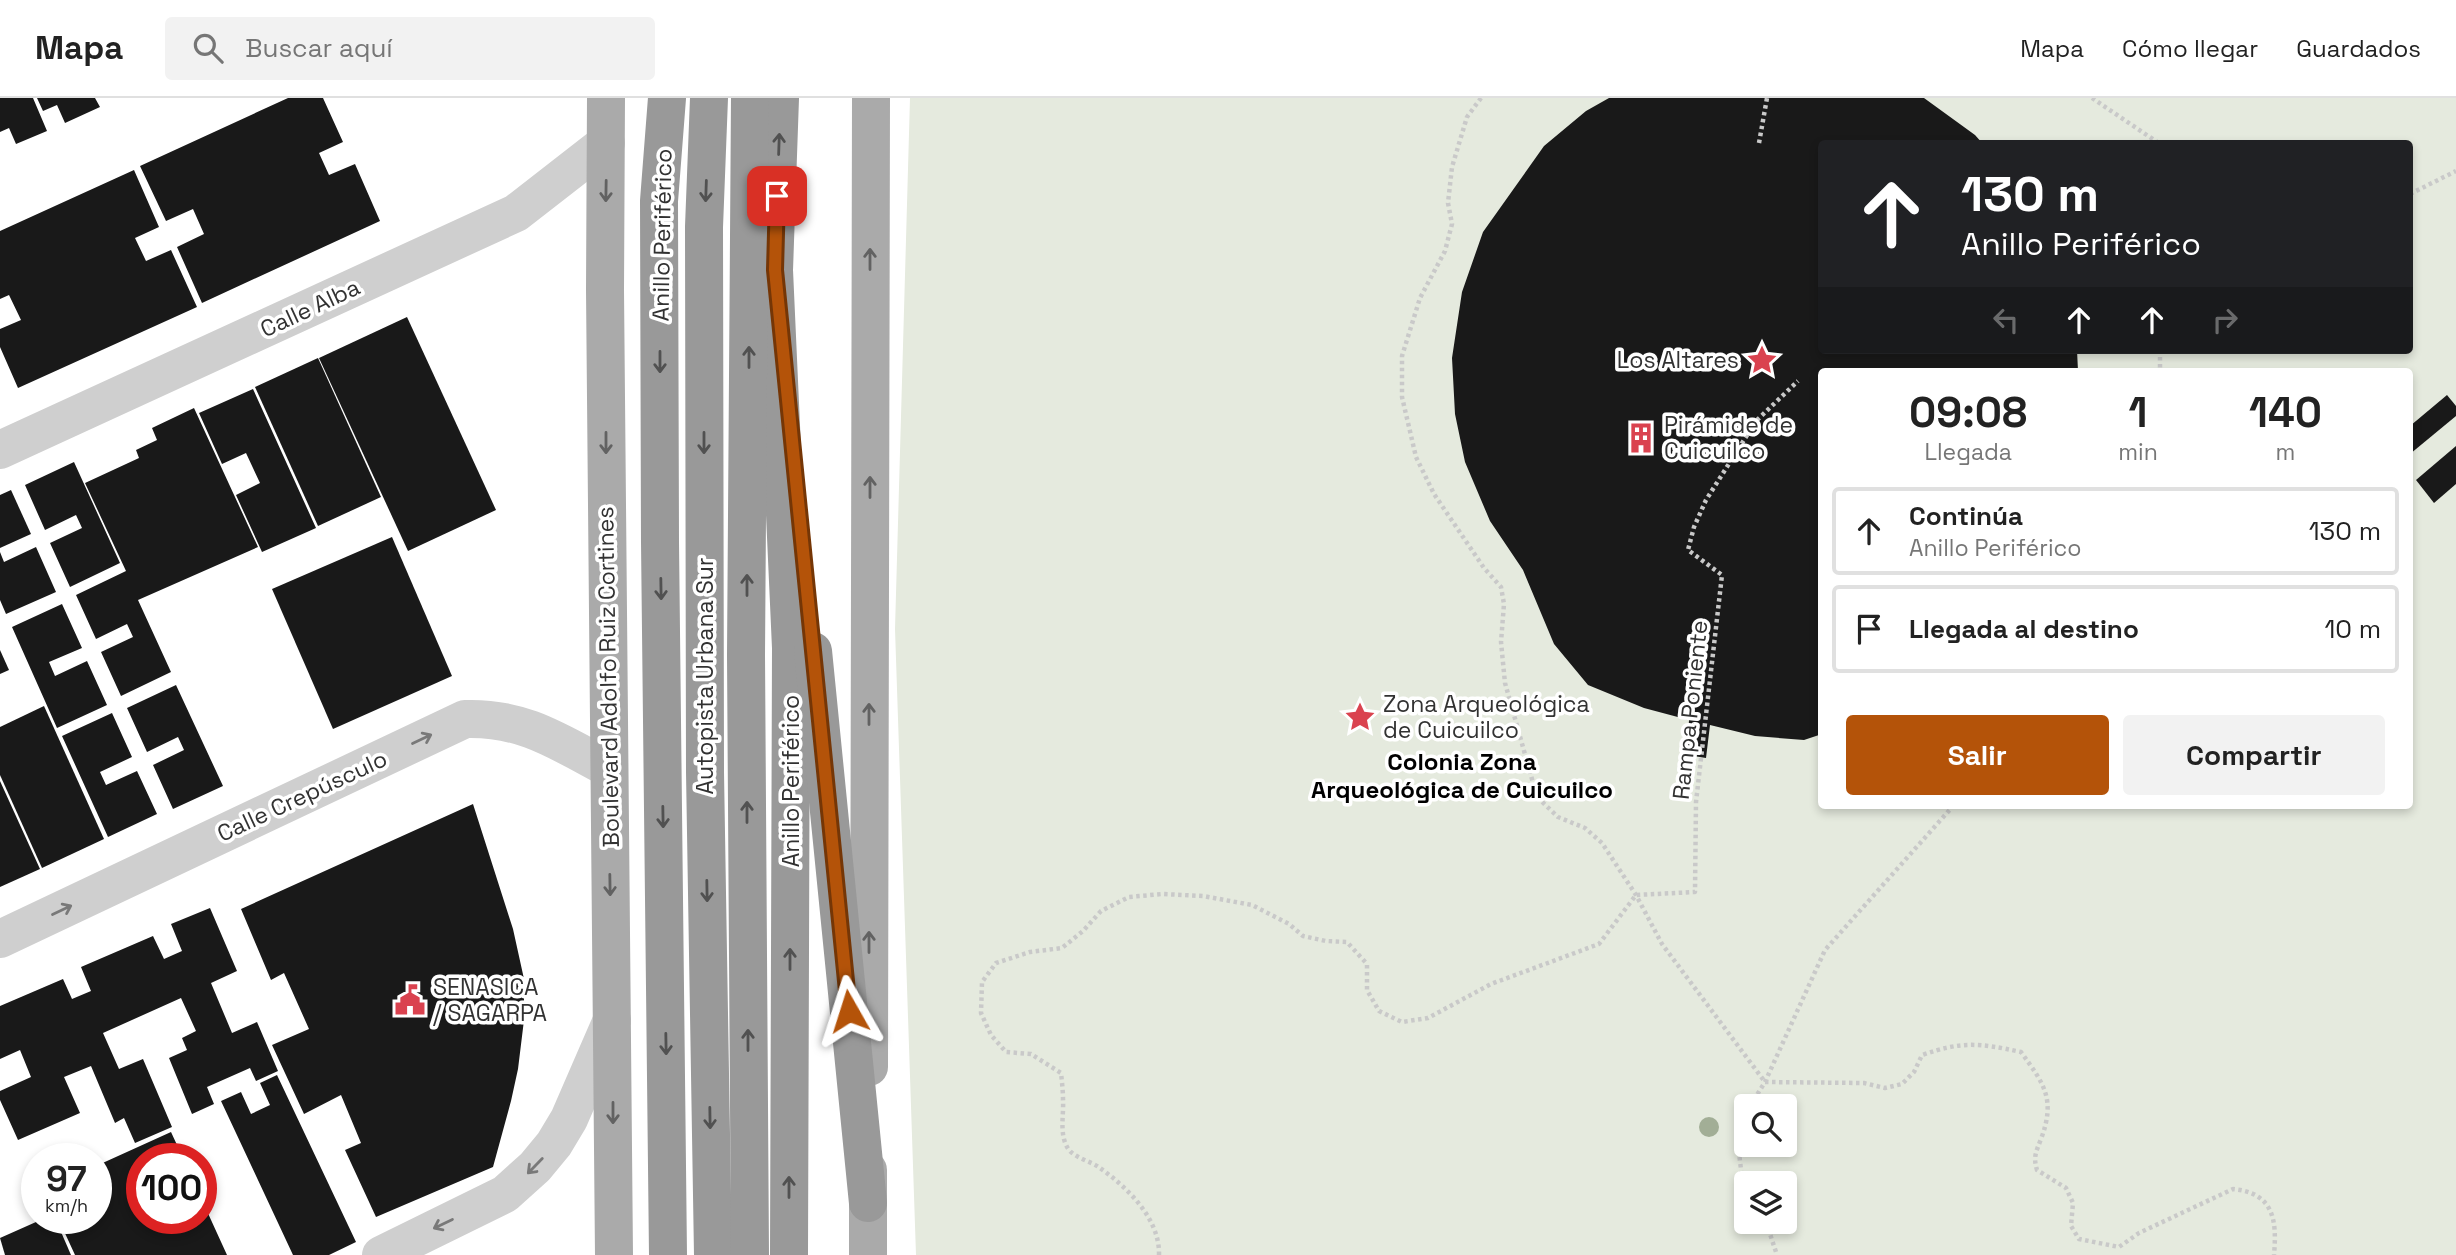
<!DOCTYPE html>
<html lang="es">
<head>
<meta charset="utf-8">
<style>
	:root { --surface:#fff; --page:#f2f2f2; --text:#222; --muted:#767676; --line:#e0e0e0; --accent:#b45309 }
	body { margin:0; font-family:"Space Grotesk",sans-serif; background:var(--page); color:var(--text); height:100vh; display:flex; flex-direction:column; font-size:26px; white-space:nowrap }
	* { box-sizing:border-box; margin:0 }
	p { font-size:23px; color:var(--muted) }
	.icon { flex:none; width:38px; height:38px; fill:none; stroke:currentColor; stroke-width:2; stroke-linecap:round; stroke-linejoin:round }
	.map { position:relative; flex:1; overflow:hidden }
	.panel { position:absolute; left:1818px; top:270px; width:595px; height:441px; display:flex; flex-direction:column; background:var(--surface); border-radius:7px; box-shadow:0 4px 10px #0003 }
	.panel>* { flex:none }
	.top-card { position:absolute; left:1818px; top:42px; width:595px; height:214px; border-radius:7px; box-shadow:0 4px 10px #0003; background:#202124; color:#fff; overflow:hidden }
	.tools { position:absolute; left:1734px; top:996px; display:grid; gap:14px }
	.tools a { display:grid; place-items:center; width:63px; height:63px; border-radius:7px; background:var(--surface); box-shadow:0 4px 10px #0003; font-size:35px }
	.speed { position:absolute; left:21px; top:1045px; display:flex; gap:14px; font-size:35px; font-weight:700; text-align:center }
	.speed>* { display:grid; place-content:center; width:91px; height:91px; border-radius:50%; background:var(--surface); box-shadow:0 4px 10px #0003; line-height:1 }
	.speed small { font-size:18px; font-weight:400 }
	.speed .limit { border:10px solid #d22; background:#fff; color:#111 }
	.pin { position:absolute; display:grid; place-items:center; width:60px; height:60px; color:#fff; margin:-30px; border-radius:14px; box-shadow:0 4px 10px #0006 }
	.me { position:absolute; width:77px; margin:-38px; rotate:354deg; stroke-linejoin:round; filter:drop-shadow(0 0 5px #0008) }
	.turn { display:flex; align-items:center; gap:24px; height:147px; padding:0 28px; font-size:32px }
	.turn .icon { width:91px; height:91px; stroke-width:2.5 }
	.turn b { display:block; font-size:49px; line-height:60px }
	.lanes { display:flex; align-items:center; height:66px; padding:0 28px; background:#0003; justify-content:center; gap:35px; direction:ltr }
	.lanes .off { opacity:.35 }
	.eta { display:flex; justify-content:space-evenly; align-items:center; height:119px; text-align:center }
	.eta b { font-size:42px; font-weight:800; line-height:49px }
	.primary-button { display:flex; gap:14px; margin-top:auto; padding:14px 28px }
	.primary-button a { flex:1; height:80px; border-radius:7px; background:var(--accent); color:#fff; font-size:28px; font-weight:800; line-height:80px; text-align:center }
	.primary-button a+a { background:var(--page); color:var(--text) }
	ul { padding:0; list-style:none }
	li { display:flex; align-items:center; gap:21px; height:88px; margin:0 14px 10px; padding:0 14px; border:4px solid var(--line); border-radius:7px }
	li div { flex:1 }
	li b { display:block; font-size:26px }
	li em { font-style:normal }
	header { display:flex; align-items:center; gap:42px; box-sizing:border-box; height:98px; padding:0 35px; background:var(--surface); border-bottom:2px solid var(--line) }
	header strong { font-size:33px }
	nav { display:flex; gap:38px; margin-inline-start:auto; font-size:24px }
	.search { width:490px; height:63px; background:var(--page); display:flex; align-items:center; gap:18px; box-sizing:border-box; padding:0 24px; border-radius:7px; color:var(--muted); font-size:26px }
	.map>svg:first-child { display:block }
	.park { fill:#e5eade; fill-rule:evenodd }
	.building { fill:#191919 }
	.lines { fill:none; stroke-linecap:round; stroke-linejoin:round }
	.path { stroke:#c9c9c9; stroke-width:4.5; stroke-dasharray:3.5 3.5; stroke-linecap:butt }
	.minor { stroke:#cfcfcf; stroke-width:38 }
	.major { stroke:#aaa; stroke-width:38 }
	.highway { stroke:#999; stroke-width:38 }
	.tree { fill:#a2ae96 }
	.oneway { stroke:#515151 }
	.oneway2 { stroke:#626262 }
	.oneway3 { stroke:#797979 }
	.route-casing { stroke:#753606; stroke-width:18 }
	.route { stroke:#b45309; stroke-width:12 }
	.labels { text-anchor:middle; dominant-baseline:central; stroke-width:7; stroke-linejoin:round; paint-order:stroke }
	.street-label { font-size:23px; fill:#323232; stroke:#fff }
	.poi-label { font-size:23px; fill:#323232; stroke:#fff; text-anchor:start }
	.neighbourhood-label { font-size:24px; font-weight:bold; fill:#000; stroke:#fff }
</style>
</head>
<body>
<header>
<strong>Mapa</strong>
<div class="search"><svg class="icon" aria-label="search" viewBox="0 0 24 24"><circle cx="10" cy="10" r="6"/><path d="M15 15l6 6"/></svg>Buscar aquí</div>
<nav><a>Mapa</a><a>Cómo llegar</a><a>Guardados</a></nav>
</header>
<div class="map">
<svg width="2456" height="1157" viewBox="0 0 2456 1157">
	<rect width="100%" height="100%" fill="#fff"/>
	<path class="park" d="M910,0H2456V1157H916L895,531ZM1822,46H2410V252H1822ZM1822,273H2410V707H1822ZM1746,1008H1785V1046H1746ZM1746,1085H1785V1124H1746Z"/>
	<g class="building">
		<path d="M0,0H33L47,33L16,46L9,30L0,34Z"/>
		<path d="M37,0H95L100,9L65,25L57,7L43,13Z"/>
		<path d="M288,0H323L343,44L319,55L329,77L355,66L380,123L202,205L177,149L204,136L193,111L166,123L140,68Z"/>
		<path d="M1609,0H1924L1975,37L1983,46H1822V252H2077L2078,273H1822V636L1804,642L1755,638L1710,627L1706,660L1687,657L1689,622L1644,610L1588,587L1554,546L1523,472L1490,423L1465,364L1455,316L1452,260L1462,194L1483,134L1544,48L1586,13Z"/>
		<path d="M134,72L159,129L135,140L146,163L171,152L197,209L18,290L0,249V231L21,222L9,197L0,201V133Z"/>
		<path d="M407,219L496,412L408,453L319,260Z"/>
		<path d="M318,260L381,399L318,428L255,289Z"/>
		<path d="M253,291L316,430L262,454L236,397L260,385L246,355L222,366L199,315Z"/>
		<path d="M2447,297L2456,308V318L2410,356V328Z"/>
		<path d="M194,310L258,449L138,502L171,574L121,598L101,554L133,539L127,526L96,541L76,497L126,473L85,385L139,360L136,352L157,342L152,330Z"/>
		<path d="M2456,348V386L2434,405L2416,382Z"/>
		<path d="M74,364L120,465L70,489L50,445L82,430L76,417L45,432L25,387Z"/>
		<path d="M11,392L31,436L0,450V397Z"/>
		<path d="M392,439L452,578L333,631L272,491Z"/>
		<path d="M36,449L56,494L6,516L0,502V454L4,464Z"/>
		<path d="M62,506L82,550L49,564L55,578L87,563L107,607L57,630L12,529Z"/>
		<path d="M0,552L9,572L0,576Z"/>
		<path d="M176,587L223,688L173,711L153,667L184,652L178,639L147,654L127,610Z"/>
		<path d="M44,608L104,741L42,770L0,677V629Z"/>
		<path d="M112,615L132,659L100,674L106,687L137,673L157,716L108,739L62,638Z"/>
		<path d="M0,683L40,771L0,789Z"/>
		<path d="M473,706L513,831L524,881V922L518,971L511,1003L493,1069L376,1119L345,1052L361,1045L341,997L304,1016L272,947L309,931L284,875L271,882L241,811Z"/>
		<path d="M210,810L237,873L211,885L232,935L257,924L278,973L256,983L250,970L207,989L214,1006L192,1016L169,960L187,952L182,940L196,933L181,900L103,935L119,971L143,961L172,1029L135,1045L124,1020L115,1025L91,968L64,979L80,1015L18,1042L0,1002V993L31,979L20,952L0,961V908L63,881L72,901L91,893L81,869L153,838L164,861L182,853L171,826Z"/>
		<path d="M277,977L356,1144L329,1157H293L221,1003L241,994L251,1016L270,1007L260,985Z"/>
		<path d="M171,1034L183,1060H142V1120H201V1100L227,1157H75L58,1120H96V1068Z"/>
		<path d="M45,1120H55L71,1157H5L0,1140Z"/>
	</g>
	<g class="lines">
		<g class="path">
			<path d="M1481,0L1467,19L1452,69L1448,105L1452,126L1445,153L1420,200L1402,258V299L1416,359L1434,396L1484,470L1501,489L1504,506L1501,544L1505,585L1537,699L1558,719L1585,730L1602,745L1636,797L1662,846L1765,984"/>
			<path d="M2092,0L2160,46"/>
			<path d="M1759,45L1767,0"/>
			<path d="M2410,96L2456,73"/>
			<path d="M2160,252V273"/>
			<path d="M1765,984L1864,985L1885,990L1902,986L1914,974L1922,957C1962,943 1979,945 2021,954C2044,986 2056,1001 2041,1041C2036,1054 2033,1059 2037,1072L2066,1090L2073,1105L2071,1128L2079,1141L2119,1149L2139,1135L2233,1091C2274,1095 2277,1122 2274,1157"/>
			<path d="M1750,1008L1765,984L1825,852L1954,707"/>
			<path d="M1746,1013L1736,1030L1743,1088L1746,1093"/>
			<path d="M1766,1124L1777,1157"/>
			<path d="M1159,1157C1160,1121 1128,1090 1100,1070C1092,1064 1079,1061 1071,1054C1058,1041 1064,1018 1063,1002C1063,993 1062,984 1061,975L1031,956L1006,954L991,937L981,915L982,884L996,865L1030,854L1062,850L1083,833L1101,813L1129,799L1162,796L1203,798L1252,807L1289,826L1303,838L1326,843L1347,844L1367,866V892L1379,913L1402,924L1428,920L1491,886L1599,846L1636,797L1695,794L1696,704L1722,477L1688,452L1694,429L1706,402L1756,323L1798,283"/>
		</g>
		<g class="minor">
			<path d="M0,352L516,115L606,45"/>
			<path d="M0,841L465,621C523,619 559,644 608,670"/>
			<path d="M381,1157L505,1096L535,1069L554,1046L569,1021L612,922"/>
		</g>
		<g class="major">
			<path d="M606,0L605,192L614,1157"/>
			<path d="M869,969L871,0"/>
			<path d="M868,1157V1072"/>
		</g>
		<g class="highway">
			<path d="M667,0L659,103L660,444L668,1157"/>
			<path d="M709,0L704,129L705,674L713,1157"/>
			<path d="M780,0L774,172L791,550L789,1157"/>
			<path d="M813,553L868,1105"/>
			<path d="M750,1157L746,557L750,0"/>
		</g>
	</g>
	<circle class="tree" cx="1709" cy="1029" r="10"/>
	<defs><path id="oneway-shaft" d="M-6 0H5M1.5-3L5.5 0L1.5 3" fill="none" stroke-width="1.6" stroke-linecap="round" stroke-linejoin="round" transform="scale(1.75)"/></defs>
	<g class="oneway">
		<use href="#oneway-shaft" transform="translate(779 46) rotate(-88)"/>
		<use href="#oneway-shaft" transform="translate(706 93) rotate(92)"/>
		<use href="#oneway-shaft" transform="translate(749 259) rotate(-90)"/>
		<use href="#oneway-shaft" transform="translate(660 264) rotate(90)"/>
		<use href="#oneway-shaft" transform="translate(704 345) rotate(90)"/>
		<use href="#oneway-shaft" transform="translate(747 487) rotate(-90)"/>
		<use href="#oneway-shaft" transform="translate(661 491) rotate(89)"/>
		<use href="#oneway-shaft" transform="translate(747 714) rotate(-90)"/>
		<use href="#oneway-shaft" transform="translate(663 719) rotate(89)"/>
		<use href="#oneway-shaft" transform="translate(707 793) rotate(89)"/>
		<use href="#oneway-shaft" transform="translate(790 861) rotate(-90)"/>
		<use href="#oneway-shaft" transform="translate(748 942) rotate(-90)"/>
		<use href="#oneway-shaft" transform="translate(666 946) rotate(89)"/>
		<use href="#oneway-shaft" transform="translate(710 1020) rotate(89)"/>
		<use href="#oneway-shaft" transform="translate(789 1089) rotate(-90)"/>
	</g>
	<g class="oneway2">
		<use href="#oneway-shaft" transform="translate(606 93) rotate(91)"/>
		<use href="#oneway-shaft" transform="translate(870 161) rotate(-90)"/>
		<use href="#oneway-shaft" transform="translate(606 345) rotate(90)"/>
		<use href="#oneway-shaft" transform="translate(870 389) rotate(-90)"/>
		<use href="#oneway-shaft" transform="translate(869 616) rotate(-90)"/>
		<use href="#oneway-shaft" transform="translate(610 787) rotate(89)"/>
		<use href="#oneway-shaft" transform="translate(869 844) rotate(-90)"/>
		<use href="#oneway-shaft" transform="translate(613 1015) rotate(90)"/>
	</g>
	<g class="oneway3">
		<use href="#oneway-shaft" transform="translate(422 641) rotate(-25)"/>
		<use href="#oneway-shaft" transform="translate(62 812) rotate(-25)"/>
		<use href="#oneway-shaft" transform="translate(535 1068) rotate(134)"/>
		<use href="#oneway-shaft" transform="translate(443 1126) rotate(154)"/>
	</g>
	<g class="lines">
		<g class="route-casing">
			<path id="route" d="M777,98L775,172L849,913"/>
		</g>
		<use href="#route" class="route"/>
	</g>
	<defs>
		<g id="sight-bare" transform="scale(2.415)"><path d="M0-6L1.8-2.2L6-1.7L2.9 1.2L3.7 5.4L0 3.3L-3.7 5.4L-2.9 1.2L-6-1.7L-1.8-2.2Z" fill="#da424f" stroke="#fff" stroke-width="2.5" paint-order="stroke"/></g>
		<g id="building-bare" transform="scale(2.415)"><path d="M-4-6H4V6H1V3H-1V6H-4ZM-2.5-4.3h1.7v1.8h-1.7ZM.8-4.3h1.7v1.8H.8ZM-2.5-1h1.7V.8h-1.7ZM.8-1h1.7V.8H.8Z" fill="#da424f" stroke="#fff" stroke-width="2.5" paint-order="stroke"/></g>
		<g id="civic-bare" transform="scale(2.415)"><path d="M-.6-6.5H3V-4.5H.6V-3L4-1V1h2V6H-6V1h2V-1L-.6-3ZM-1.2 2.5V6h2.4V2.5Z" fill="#da424f" stroke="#fff" stroke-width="2.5" paint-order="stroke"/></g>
	</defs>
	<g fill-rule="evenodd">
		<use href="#sight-bare" x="1762" y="262"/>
		<use href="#building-bare" x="1641" y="340"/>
		<use href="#sight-bare" x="1360" y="619"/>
		<use href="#civic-bare" x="410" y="902"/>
	</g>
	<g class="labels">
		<g class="street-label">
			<text transform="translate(662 137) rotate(-89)">Anillo Periférico</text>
			<text transform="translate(310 210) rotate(-25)">Calle Alba</text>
			<text transform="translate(705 578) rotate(-90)">Autopista Urbana Sur</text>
			<text transform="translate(608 579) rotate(-91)">Boulevard Adolfo Ruiz Cortines</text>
			<text transform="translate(1690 612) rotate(-84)">Rampa Poniente</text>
			<text transform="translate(791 683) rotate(-90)">Anillo Periférico</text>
			<text transform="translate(302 698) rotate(-25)">Calle Crepúsculo</text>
		</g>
		<g class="poi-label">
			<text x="1739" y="262" text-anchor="end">Los Altares</text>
			<text x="1664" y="327">Pirámide de<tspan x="1664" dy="26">Cuicuilco</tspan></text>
			<text x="1383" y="606">Zona Arqueológica<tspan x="1383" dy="26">de Cuicuilco</tspan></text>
			<text x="433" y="889">SENASICA<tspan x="433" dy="26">/ SAGARPA</tspan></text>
		</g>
		<g class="neighbourhood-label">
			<text x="1462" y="663">Colonia Zona<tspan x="1462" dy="28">Arqueológica de Cuicuilco</tspan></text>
		</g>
	</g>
</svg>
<div class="tools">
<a><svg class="icon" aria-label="search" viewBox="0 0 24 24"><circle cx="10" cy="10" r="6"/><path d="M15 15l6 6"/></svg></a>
<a><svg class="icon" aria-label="layers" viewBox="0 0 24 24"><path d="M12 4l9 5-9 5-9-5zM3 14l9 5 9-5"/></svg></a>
</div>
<div class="speed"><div>97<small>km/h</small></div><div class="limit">100</div></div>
<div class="pin" style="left:777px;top:98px;background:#d93025"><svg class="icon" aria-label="arrive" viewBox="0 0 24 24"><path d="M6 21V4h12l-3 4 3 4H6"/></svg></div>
<svg class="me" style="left:849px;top:913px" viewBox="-20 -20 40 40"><path d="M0-17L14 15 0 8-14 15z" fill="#b45309" stroke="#fff" stroke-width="4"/></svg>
<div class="top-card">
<div class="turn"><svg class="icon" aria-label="ahead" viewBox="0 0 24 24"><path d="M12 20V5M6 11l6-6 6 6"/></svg><div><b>130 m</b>Anillo Periférico</div></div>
<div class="lanes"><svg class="icon off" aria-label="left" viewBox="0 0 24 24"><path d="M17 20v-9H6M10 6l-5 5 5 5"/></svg><svg class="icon" aria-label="ahead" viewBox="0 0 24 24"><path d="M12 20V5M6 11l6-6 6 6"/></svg><svg class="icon" aria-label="ahead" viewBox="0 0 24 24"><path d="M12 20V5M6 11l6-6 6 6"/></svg><svg class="icon off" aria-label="right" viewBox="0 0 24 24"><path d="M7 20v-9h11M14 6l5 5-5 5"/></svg></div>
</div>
<section class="panel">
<div class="eta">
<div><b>09:08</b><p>Llegada</p></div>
<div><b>1</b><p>min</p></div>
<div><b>140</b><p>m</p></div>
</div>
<ul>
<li><svg class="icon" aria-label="ahead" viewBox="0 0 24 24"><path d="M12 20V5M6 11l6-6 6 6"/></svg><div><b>Continúa</b><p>Anillo Periférico</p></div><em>130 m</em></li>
<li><svg class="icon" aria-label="arrive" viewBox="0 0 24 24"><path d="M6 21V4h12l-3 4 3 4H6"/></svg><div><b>Llegada al destino</b></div><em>10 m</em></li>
</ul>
<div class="primary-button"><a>Salir</a><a>Compartir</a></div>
</section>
</div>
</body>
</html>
